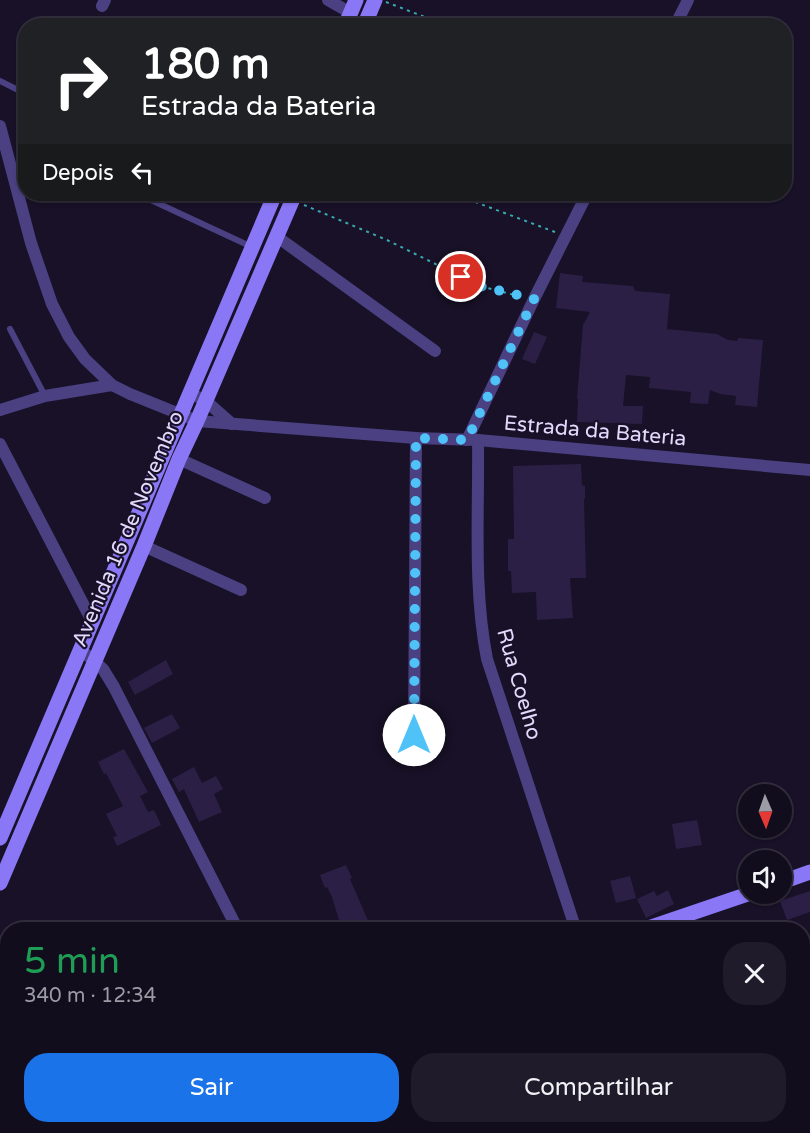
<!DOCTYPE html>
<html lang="pt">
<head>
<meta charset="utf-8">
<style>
	:root { --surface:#120d1d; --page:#1f1b2a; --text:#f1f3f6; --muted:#9c9ca4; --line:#312d3b; --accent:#1a73e8 }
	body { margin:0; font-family:"Varela Round",sans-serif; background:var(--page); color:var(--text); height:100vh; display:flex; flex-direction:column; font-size:22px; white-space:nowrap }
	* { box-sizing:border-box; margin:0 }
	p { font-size:20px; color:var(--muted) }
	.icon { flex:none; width:33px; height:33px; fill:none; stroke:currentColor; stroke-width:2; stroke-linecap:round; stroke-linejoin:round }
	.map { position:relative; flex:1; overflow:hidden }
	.side { position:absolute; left:0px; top:922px; width:810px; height:212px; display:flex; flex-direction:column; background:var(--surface); border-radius:24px 24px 0 0; box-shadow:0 2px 4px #0004,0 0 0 2px var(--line) }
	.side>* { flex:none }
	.guide { position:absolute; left:18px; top:18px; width:774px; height:183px; border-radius:24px; box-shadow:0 2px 4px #0004,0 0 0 2px var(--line); background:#202124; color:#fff; overflow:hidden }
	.needle { width:39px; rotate:178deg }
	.tools { position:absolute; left:738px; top:784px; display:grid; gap:12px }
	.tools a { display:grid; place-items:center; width:54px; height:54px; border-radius:50%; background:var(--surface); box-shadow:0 2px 4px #0004,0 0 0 2px var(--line); font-size:30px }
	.pin { position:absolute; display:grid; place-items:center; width:51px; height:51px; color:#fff; margin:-26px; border:3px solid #fff; border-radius:50%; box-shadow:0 2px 6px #0007 }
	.me { position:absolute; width:66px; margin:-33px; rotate:0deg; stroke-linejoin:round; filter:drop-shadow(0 0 4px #0008) }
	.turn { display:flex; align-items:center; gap:21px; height:126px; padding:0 24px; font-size:27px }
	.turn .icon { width:78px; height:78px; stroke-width:2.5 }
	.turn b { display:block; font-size:42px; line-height:51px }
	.then { display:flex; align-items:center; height:57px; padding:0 24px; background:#0003; gap:12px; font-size:22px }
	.round { display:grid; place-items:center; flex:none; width:63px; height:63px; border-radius:24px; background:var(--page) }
	.head { display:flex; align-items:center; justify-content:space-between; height:102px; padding:0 24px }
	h1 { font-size:36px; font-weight:600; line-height:45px; color:#1e9e55 }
	.cta { display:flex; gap:12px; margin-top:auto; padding:12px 24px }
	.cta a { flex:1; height:69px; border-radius:24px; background:var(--accent); color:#fff; font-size:24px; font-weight:600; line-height:69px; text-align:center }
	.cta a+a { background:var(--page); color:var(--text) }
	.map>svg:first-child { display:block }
	.water { fill:#0e1b43 }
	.building { fill:#2c1f46 }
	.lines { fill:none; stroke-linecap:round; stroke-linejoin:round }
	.path { stroke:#38aab2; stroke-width:2; stroke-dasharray:3 4.5; stroke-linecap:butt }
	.lane { stroke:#4a4082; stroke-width:6 }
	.street { stroke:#4a4082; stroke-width:12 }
	.secondary { stroke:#8a77f6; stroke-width:15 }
	.route { stroke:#4fc3f7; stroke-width:10; stroke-dasharray:0 18 }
	.labels { text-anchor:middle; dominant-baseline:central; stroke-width:4.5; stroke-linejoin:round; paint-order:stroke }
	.street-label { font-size:21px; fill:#e2d9fd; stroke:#181127 }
</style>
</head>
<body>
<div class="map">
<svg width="810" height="1133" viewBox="0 0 810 1133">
	<rect width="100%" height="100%" fill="#181127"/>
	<path class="water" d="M810,1035V1133H433L454,1126H802L803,1037Z"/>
	<g class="building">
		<path d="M560,273L583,276L582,282L633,286L635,291L670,294L667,329L717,334L728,340L737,341L738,338L763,340L757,407L735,405L736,396L720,394L710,390L708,404L690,403L691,392L649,388L650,377L626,375L623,406H643L642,424L577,422L578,399L577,398L583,325L590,312L556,308Z"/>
		<path d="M534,332L547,337L535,364L522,359Z"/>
		<path d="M581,464L582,485L585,486V499H584L586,578H570L573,618L537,620L536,592L512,593L511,571H508V539H514L513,466Z"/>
		<path d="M166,660L173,674L135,695L128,682Z"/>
		<path d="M172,714L180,728L152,743L144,728Z"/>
		<path d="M124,749L148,792L140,796L148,812L154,810L161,825L117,846L113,837L117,836L106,814L123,806L106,773L104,774L98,762Z"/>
		<path d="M194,767L202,783L216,776L223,789L214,794L222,812L199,822L184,789L179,792L172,779Z"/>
		<path d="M697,820L702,845L676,849L672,824Z"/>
		<path d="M346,865L352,878L350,879L369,923L350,930H342L332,897L327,887L325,888L320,875Z"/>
		<path d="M630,876L636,898L616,903L610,881Z"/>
		<path d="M668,890L674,904L646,918L637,899L654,891L657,896Z"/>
		<path d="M810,891V912L787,920L780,901Z"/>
	</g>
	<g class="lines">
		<g class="path">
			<path d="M386,2L448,26"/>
			<path d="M379,22L388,26"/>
			<path d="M454,194L555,232"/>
			<path d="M304,205L387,240L480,286L522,297"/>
		</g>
		<g class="lane">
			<path d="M0,81L26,94"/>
			<path d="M138,194L252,247"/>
			<path d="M10,329L45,396"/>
		</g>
		<g class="street">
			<path d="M328,0L351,13"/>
			<path d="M102,6L105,0"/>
			<path d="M675,26L688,0"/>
			<path d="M0,126L31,243L52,304L69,337L85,359L112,385L130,394L197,421L416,438L478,440L810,470"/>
			<path d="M276,236L435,351"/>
			<path d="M190,393L206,401L232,424"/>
			<path d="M0,410L45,396L112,385"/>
			<path d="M467,440L534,299L587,194"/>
			<path d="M478,440C479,513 473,588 487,659L576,930"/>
			<path d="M0,444L93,623"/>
			<path d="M179,459L265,498"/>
			<path d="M144,546L241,590"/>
			<path d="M81,650L103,669L114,687L238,930"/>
			<path d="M414,735L416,438"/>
		</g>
		<g class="secondary">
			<path d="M345,26L356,0"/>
			<path d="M364,26L375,0"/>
			<path d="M0,838L275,194"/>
			<path d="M782,882L810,872"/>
			<path d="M0,883L144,546L179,459L197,421L295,194"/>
			<path d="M642,930L748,894"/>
			<path d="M66,1133L84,1126"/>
		</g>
	</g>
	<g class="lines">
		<path class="route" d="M414,735L416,438L467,440L534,299L480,286L461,277"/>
	</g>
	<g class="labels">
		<g class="street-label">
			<text transform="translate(595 431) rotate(5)">Estrada da Bateria</text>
			<text transform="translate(128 529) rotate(-67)">Avenida 16 de Novembro</text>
			<text transform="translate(519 684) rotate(74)">Rua Coelho</text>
		</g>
	</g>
</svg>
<div class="tools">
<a><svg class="needle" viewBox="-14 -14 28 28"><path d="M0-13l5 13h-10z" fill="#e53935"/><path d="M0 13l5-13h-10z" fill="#9c9ca4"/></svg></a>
<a><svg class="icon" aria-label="sound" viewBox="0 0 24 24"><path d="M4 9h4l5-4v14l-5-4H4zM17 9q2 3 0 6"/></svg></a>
</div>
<div class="pin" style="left:461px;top:277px;background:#d93025"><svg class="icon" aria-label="arrive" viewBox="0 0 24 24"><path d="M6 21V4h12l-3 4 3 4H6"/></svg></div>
<svg class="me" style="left:414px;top:735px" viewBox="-20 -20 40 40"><circle r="19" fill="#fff"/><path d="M0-13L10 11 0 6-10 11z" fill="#4fc3f7"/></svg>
<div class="guide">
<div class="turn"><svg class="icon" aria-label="right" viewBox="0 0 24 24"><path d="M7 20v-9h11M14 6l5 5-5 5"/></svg><div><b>180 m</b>Estrada da Bateria</div></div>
<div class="then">Depois<svg class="icon" aria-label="left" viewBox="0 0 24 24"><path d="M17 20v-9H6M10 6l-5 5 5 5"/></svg></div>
</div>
<section class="side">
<div class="head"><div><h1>5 min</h1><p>340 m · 12:34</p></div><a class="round"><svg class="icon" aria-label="close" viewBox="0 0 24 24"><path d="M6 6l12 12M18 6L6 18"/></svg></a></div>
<div class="cta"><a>Sair</a><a>Compartilhar</a></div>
</section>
</div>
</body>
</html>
